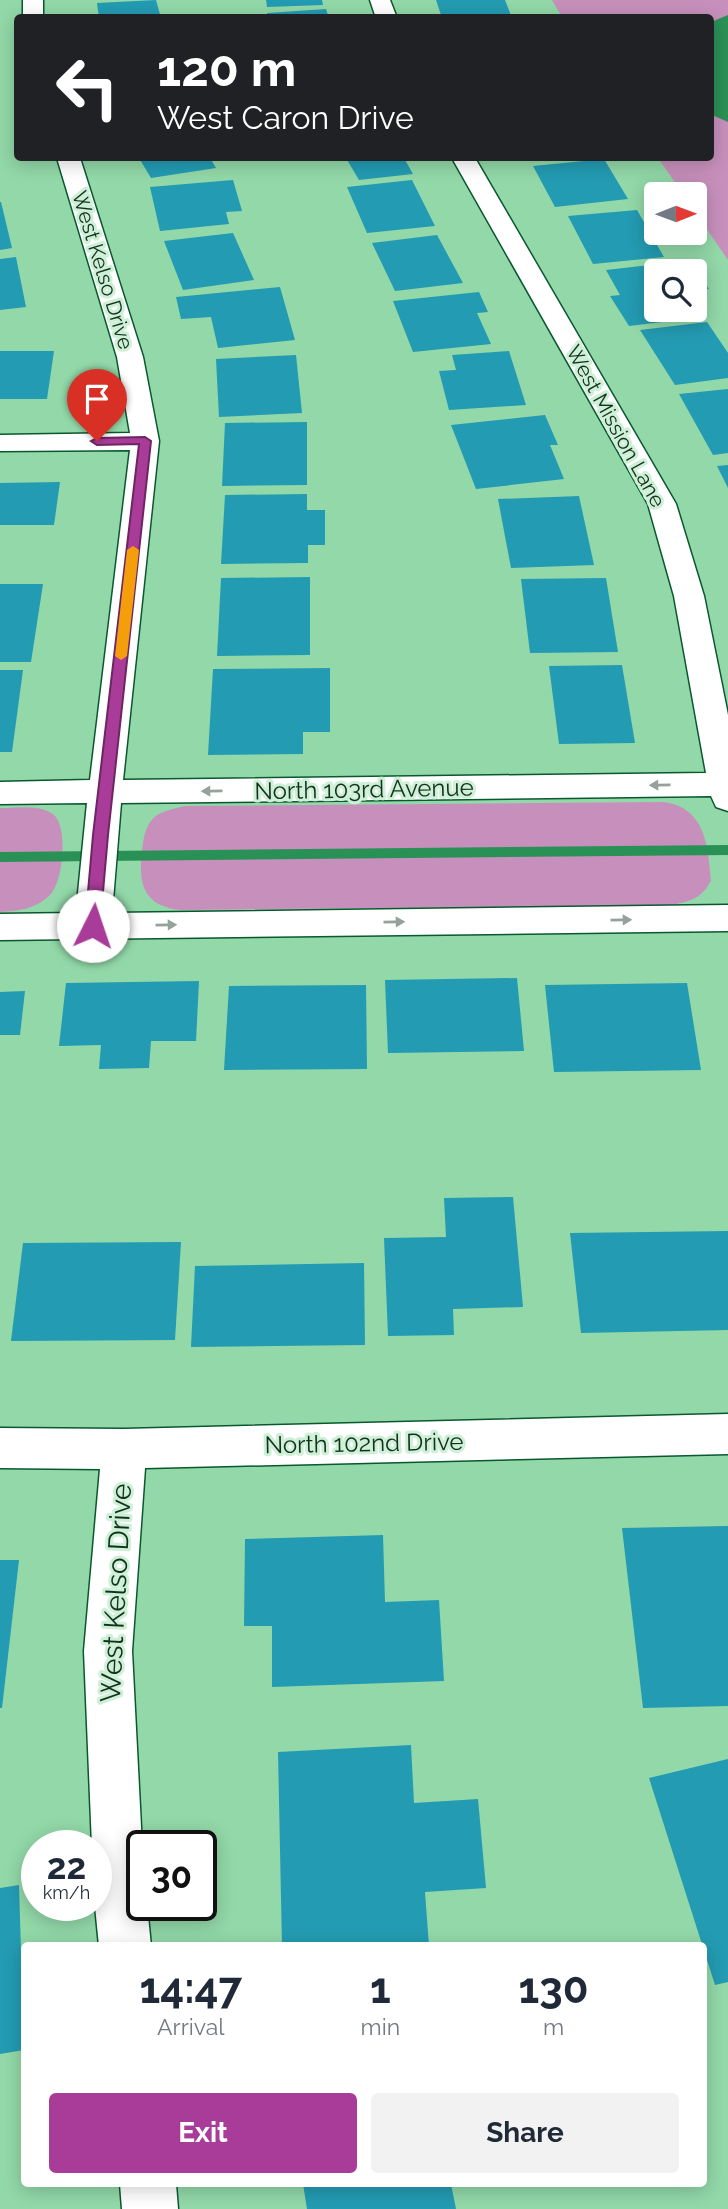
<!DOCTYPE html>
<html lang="en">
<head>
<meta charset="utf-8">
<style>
	:root { --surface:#fff; --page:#f2f2f3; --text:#1f2937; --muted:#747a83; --accent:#a93b99 }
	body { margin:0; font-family:Raleway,sans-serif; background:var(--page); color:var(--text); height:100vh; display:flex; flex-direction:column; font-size:26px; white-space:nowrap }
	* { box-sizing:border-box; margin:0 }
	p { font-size:23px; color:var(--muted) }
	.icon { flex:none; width:38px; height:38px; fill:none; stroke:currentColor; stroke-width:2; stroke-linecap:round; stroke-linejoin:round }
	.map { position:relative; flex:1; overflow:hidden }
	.sheet { position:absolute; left:21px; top:1942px; width:686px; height:245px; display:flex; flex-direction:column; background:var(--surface); border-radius:7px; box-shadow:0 4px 18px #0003 }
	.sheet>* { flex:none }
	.banner { position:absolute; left:14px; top:14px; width:700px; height:147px; border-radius:7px; box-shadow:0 4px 18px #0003; background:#202124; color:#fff; overflow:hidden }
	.needle { width:46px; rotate:89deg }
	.controls { position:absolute; left:644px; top:182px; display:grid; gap:14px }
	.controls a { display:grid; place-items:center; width:63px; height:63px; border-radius:7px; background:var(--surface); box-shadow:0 4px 18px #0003; font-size:35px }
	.speed { position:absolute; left:21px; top:1830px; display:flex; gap:14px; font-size:35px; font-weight:700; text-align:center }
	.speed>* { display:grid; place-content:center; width:91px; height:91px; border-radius:50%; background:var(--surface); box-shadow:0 4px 18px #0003; line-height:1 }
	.speed small { font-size:18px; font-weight:400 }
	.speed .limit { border:4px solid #111; border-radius:10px; background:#fff; color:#111 }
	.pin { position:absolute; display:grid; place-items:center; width:60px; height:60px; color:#fff; margin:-72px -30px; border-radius:50% 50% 50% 0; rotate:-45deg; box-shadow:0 0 7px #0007 }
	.pin .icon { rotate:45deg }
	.me { position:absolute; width:77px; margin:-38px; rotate:4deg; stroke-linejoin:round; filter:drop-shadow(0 0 5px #0008) }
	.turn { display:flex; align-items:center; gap:24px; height:147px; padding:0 28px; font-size:32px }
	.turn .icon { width:91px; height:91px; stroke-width:2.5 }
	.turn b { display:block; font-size:49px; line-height:60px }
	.eta { display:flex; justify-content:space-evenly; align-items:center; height:119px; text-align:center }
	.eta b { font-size:42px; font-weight:700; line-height:49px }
	.cta { display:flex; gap:14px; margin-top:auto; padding:14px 28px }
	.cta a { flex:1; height:80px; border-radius:7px; background:var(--accent); color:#fff; font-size:28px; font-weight:700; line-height:80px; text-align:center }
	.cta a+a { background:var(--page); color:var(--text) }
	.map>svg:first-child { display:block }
	.green { fill:#c790bc }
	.water { fill:#2a9156 }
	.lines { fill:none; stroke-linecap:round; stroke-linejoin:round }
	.stream { fill:#2a9156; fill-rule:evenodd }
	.building { fill:#239bb2 }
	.minor-casing { stroke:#09582f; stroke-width:3 }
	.minor { fill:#fff; fill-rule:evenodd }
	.oneway { fill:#95a29a }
	.route { fill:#a93b99; stroke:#6e2663; stroke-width:2 }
	.slow { fill:#f59e0b }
	.labels { text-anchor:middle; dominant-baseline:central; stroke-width:6; stroke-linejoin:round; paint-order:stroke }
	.far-street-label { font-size:21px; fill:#14311e; stroke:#cef0d7 }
	.street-label { font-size:24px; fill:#14311e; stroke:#cef0d7 }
	.near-street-label { font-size:28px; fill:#14311e; stroke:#cef0d7 }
</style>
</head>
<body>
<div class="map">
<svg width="728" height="2209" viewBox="0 0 728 2209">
	<rect width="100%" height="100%" fill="#92d8a8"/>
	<g class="green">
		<path d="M552,0H728V260L695,212V194H683L658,158H710V18L562,17Z"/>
		<path d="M663,802C705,807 708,845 711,880C703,898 689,902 671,905L180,910C144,906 138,885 142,852C143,842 144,830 151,821C158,811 173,809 185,806Z"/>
		<path d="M0,808C16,808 39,804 53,814C69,826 63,883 50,895C35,909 19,911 0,912Z"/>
	</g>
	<path class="water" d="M728,15V122L710,114L711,22Z"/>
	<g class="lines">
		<path class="stream" d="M728,845V855L0,862V852Z"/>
	</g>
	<g class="building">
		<path d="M156,0L161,18H99L97,3Z"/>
		<path d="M266,0H322L323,5L267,7Z"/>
		<path d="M436,0H505L512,18H442Z"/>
		<path d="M326,9L329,18H268L267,13Z"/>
		<path d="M139,158H210L216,168L151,178Z"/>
		<path d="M346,158H404L413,174L359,180Z"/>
		<path d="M604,159L628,199L555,207L533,166Z"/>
		<path d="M233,180L242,211L226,212L229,224L160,231L150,187Z"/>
		<path d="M412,180L435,226L367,233L347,187Z"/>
		<path d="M0,202H1L12,248L0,250Z"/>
		<path d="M637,210L664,257L593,264L568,216Z"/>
		<path d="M233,233L254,280L183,290L164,241Z"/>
		<path d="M437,235L463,283L395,291L372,243Z"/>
		<path d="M16,257L26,307L0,310V259Z"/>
		<path d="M667,263L671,271H656V310H695V303L704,317L629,326L610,296L620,295L606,270Z"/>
		<path d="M693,268L695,270L709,289L695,291V271H678Z"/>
		<path d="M280,287L295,340L218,348L211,317L181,319L176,297Z"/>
		<path d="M479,292L488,312L477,313L491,344L413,352L393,301Z"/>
		<path d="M707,322L728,353V378L675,385L640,330Z"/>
		<path d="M0,351H54L47,399H0Z"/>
		<path d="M509,351L526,405L449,410L439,371L456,370L452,355Z"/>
		<path d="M296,355L302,413L219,417L216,359Z"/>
		<path d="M728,389V453L713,455L679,394Z"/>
		<path d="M545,415L558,445H550L564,479L476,489L451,425Z"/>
		<path d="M307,422V485L222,486L225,423Z"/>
		<path d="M728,465V488L717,466Z"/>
		<path d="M60,482L54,525H0V483Z"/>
		<path d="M307,494V510H325V545H308V563L221,564L225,495Z"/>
		<path d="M579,496L594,565L511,568L498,499Z"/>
		<path d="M310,577V655L217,656L221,578Z"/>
		<path d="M606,578L618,652L530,653L521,579Z"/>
		<path d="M0,584H43L31,662H0Z"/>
		<path d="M622,665L635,743L559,744L549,666Z"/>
		<path d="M330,668V732H303V754L208,755L213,669Z"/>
		<path d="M0,670H23L12,752H0Z"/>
		<path d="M517,978L524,1051L388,1053L385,980Z"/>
		<path d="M199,981L196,1041H151L149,1068L99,1069L101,1045L59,1046L66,983Z"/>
		<path d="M687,983L701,1070L554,1072L545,985Z"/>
		<path d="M366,985L367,1069L224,1070L229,986Z"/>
		<path d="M25,991L20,1035H0V992Z"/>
		<path d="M513,1197L523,1307L453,1309L454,1335L388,1336L384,1238L446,1237L444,1198Z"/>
		<path d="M728,1231V1330L581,1333L570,1233Z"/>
		<path d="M181,1242L175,1340L11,1341L23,1243Z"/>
		<path d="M364,1263L365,1345L191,1347L195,1266Z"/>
		<path d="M728,1526V1706L643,1708L622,1528Z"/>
		<path d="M383,1535L385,1602L439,1600L444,1681L272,1687V1626H244L245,1539Z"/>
		<path d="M0,1560H19L2,1708H0Z"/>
		<path d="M411,1745L414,1803L478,1799L486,1888L425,1892L429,1946H282L278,1752Z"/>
		<path d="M728,1759V1982L715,1985L649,1778Z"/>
		<path d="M19,1885L24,2050L0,2054V1888Z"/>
		<path d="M303,2184H451L456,2209H307Z"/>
	</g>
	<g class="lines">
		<g class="minor-casing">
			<g id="minor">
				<rect x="23" y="0" width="20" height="18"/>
				<path d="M370,0H390L397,18H376Z"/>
				<path d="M57,158H80L143,357L159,441L123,780L706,773L674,596L648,504L452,158H475L676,504L704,596L728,715V811L716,807L711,796L121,803L112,913L728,905V931L0,940V914L76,913L87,803L0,804V782L90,780L130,450L0,451V435L130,433L117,357Z"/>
				<path d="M728,1414V1454L145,1468L132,1651L142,1846V1906H147L151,1946H99L95,1906L96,1846H92L84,1651L100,1469L0,1468V1428L124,1429Z"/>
				<path d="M120,2184H176L178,2209H122Z"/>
			</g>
		</g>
		<use href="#minor" class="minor"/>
	</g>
	<defs><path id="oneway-solid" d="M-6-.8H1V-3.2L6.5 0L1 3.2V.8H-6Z" transform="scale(1.75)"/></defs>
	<g class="oneway">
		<use href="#oneway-solid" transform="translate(660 785) rotate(179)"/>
		<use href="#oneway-solid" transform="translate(212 791) rotate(179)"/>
		<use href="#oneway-solid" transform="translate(621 920) rotate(-1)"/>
		<use href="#oneway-solid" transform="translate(394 922) rotate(-1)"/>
		<use href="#oneway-solid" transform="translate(166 925) rotate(-1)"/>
	</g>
	<path class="route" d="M145,437L151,441L108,835L100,926L93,931L85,926L93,835L139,444L97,445L91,441L97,438Z"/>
	<path class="slow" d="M133,546L139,550L127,656L121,660L115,656L127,550Z"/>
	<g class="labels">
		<g class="far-street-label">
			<text transform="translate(103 270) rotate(73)">West Kelso Drive</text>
			<text transform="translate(616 426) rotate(61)">West Mission Lane</text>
		</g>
		<g class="street-label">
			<text transform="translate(364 789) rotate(-1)">North 103rd Avenue</text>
			<text transform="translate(364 1443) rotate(-1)">North 102nd Drive</text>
		</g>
		<g class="near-street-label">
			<text transform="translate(116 1593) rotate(-87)">West Kelso Drive</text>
		</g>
	</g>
</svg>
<div class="controls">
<a><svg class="needle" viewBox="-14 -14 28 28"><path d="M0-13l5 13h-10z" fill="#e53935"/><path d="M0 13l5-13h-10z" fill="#747a83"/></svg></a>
<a><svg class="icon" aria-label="search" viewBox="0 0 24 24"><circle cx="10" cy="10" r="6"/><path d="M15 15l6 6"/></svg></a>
</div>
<div class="speed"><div>22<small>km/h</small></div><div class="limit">30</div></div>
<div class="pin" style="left:97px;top:441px;background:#d93025"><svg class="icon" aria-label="arrive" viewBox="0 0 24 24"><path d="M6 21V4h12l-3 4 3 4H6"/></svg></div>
<svg class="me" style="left:93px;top:926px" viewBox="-20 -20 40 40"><circle r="19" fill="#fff"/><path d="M0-13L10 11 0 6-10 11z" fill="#a93b99"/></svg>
<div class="banner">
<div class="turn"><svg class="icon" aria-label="left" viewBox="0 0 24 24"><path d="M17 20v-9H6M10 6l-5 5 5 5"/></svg><div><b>120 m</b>West Caron Drive</div></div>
</div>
<section class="sheet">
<div class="eta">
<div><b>14:47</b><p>Arrival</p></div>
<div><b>1</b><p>min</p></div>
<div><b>130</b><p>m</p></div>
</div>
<div class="cta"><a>Exit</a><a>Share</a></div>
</section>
</div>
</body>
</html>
